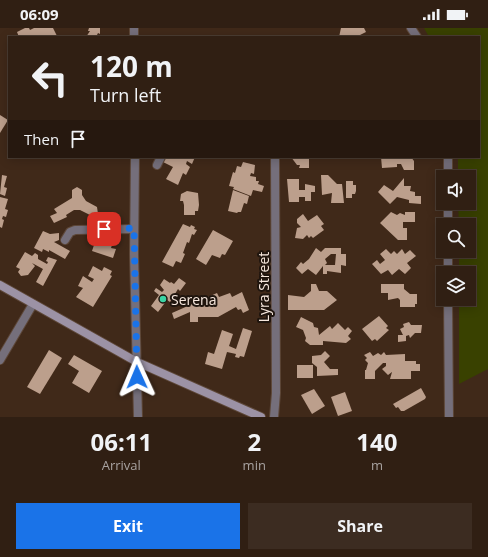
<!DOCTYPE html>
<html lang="en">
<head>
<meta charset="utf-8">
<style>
	:root { --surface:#301f13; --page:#3c2c21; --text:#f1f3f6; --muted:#a8a2a0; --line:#4b3d33; --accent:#1a73e8 }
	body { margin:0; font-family:"Open Sans",sans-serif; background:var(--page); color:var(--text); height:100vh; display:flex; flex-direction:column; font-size:15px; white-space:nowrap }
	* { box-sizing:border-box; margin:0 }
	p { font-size:13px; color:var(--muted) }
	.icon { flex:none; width:22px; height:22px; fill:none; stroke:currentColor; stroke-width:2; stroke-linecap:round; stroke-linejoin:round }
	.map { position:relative; height:389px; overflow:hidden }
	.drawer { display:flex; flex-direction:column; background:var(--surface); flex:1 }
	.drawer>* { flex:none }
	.banner { position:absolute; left:8px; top:8px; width:472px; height:122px; border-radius:0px; box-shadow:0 2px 10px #0003,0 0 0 1px var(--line); background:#301f13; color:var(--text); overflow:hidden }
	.buttons { position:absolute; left:436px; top:142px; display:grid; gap:8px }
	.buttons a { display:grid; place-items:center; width:40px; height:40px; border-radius:0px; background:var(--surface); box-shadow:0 2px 10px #0003,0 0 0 1px var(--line); font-size:20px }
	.pin { position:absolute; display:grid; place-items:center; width:34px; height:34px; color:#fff; margin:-17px; border-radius:8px; box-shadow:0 2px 6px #0006 }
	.me { position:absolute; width:44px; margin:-22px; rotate:359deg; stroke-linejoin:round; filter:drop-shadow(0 0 3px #0008) }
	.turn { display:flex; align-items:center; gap:14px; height:84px; padding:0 16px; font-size:18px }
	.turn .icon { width:52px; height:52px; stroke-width:2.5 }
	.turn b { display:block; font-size:28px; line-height:34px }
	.then { display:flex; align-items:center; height:38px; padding:0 16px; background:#0003; gap:8px; font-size:15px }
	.eta { display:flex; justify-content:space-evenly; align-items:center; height:68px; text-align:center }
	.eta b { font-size:24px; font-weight:700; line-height:28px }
	.action { display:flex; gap:8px; margin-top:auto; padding:8px 16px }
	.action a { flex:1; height:46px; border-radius:0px; background:var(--accent); color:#fff; font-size:16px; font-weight:700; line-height:46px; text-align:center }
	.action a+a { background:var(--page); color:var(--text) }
	.status { display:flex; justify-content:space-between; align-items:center; height:28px; padding:0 20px; background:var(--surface); direction:ltr }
	.status svg { height:11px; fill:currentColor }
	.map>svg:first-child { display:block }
	.green { fill:#394100 }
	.building { fill:#bc9f8c; fill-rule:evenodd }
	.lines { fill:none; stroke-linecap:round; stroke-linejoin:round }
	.minor-casing { stroke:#5d4738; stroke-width:10 }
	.secondary-casing { stroke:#5d4738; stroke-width:10 }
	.minor { stroke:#756f7b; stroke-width:8 }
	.secondary { stroke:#9c92a5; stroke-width:8 }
	.route { stroke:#1a73e8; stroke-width:7; stroke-dasharray:0 12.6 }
	.poi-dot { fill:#3cd4a4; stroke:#1f150e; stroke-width:1.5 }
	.labels { text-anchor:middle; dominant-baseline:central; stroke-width:4; stroke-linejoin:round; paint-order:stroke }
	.street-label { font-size:14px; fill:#f6e7dd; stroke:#1f150e }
	.poi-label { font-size:14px; fill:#f6e7dd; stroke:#1f150e; text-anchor:start }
</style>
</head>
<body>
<div class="status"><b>06:09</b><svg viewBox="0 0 49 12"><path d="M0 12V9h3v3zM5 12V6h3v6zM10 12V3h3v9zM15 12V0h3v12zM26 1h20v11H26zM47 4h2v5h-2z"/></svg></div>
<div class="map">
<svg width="488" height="389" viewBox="0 0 488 389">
	<rect width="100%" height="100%" fill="#402919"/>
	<path class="green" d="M424,0H488V341L459,356V271H469V245H459V223H469V197H459L458,175H469V149H458V129H479V9H429Z"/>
	<g class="building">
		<path d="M25,0H29L30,2L34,0H53L57,8L19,9L17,4Z"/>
		<path d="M89,0H100V6L98,5L96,9H86L90,3H88Z"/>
		<path d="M341,0H364L366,4L356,9H339Z"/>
		<path d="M0,87L8,92L0,105Z"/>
		<path d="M166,129L175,131L176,129H195L192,136L187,133L186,136L190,139L186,147L183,145L178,157L166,151L173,139L163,134Z"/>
		<path d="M291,129H309V140H299L300,137H297Z"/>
		<path d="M381,129H411L414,133V142H404L401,136H397V139L382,140Z"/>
		<path d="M243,134L255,137L254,146L251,145L250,148L256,149V153H259L258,156L264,158L262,164L253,162L251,168L233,161L234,159L229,158L233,144L235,145L237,138L241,139Z"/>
		<path d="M2,147L7,148L4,159L7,160L5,168L0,166Z"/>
		<path d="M321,147H328L337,156H342L344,175H331L332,165L322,167Z"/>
		<path d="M404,150V158H411L410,163L415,164V168H421V176L409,175V172L397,169L390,176L378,164L384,157L393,163Z"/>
		<path d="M287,151H299V162H305V156L315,158V164H311V173H305V169H299V174H289Z"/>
		<path d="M346,153H353V157H356V163L355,166H352V170H346Z"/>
		<path d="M77,159L82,162V167L86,173L97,179L98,186L92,188L80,182H74L66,187L67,189L54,195L50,188L57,185L54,181L72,170V162Z"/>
		<path d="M233,162L249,168L247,176L244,175L241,184H238L237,185L228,183Z"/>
		<path d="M187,163L198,165L199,177L198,183H195V187H184V177L183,173H180L181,166Z"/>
		<path d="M0,169L8,171L5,181L8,182L6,189L3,188L2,191L4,192L2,200L0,199Z"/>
		<path d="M391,184L397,187L400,185L405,187V184H415V194H403V200H407V212H398L380,195Z"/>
		<path d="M303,186L308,193L317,187L324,196L321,198L324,202L313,210L311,208L309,210L307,207L303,211L295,210L297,200L301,199L297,195V191Z"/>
		<path d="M183,196L190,199L191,197L195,199L194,201L197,202L194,207L192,206L189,215L187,214L183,225L185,226L181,235L176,233L173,239L162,234Z"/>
		<path d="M213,202L233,213L225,227L222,226L220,230L212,227L206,237L196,231Z"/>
		<path d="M43,203L50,206L59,205V212L54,214L70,223L65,231L49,222V224L43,221L42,224L34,220Z"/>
		<path d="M93,206L111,209L109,216L112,217L111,220L116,221L113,230L92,223L94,217L90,215Z"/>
		<path d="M316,220L321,224L325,220H341V226H346V238L341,237V245L327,243V246H323V238L316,247L308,241L302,246L296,240L301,234L303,236L309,231ZM331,226H336L335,237H325L327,235L325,231Z"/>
		<path d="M386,221L391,226L394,223L397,226L402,221L405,226L410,222L416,228L407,235L411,240L405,246L399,241L392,247L388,242L381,246L372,236L377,232L380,236L385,232L380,226Z"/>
		<path d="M25,224L32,228L35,225L38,227V231L47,236L48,234L46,233L48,229L57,232L43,258L36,254L43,241L32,235L35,238L28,247L21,248L18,244L20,241L16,239Z"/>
		<path d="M93,238L102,243L104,239L112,243L110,247L112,248L93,279L76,269L83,260L78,258L83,248L92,254L94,251L88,248Z"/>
		<path d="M179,250L186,255L180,263L178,261L170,274L167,272L158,284L151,278L159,267L154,263L156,260L162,264L164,262L160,257L164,251L170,255L171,254L174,256Z"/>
		<path d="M311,256H316L319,263H327L337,272L324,282H288V267L304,269L311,263Z"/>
		<path d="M381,256H404V261L410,266H417V276H415V279H400V272L398,270L388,272V265H381Z"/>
		<path d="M242,264L249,282L243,285L241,281L238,282L236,279L218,289H198V294H190V284L174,291L172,285L217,265L219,269L230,265L232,269Z"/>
		<path d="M379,288L388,298L386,300L389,302L377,313L375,311L372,313L362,301Z"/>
		<path d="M301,289L313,295L314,299L318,300L319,307L330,298L332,301L338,295L345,302L348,299L352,303L348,308L351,311L346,315L323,313V317H310L305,313L306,310L303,302L296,299Z"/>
		<path d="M409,294L411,297H422L421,305H415L410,310L409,307L406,308V313L398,314V307H403L400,301L404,299L403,296Z"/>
		<path d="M243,300L252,303L244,329L240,328L239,330L235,329L236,326L227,324L222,341L205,336L208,324L214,326L222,302L233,306L229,318L236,321Z"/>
		<path d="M49,322L62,330L40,366L27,359Z"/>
		<path d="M325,323L330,328L324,334L330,341H338V347L317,348V339L312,335V328L321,327Z"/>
		<path d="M370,324L373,328L378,325L381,327L384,324L386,327L405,326V333H416V336H420V343H411V351H390L392,344L388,347L382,341L386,338V335H383L375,343V351H365V342H366L368,335L365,332L367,330L364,327Z"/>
		<path d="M74,327L102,343L89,365L72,355L79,343L68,336Z"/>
		<rect x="297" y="337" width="16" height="13"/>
		<path d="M421,360L426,369L425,371L404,383H401L398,379L396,380L393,376Z"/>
		<path d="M314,361L325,378L312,386L301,367Z"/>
		<path d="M345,364L352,383L338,388L331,369Z"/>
	</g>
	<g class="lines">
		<g class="minor-casing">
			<g id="minor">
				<path d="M411,0L417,9"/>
				<path d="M134,9V0"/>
				<path d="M135,129L134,226L138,389"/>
				<path d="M157,137L161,129"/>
				<path d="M448,149V129"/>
				<path d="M448,175V197"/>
				<path d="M65,212L70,204L75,202L134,201"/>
				<path d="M448,223V245"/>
				<path d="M448,271L449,389"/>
				<path d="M0,332L33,276"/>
				<path d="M274,389L276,365L275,129"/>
			</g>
		</g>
		<g class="secondary-casing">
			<path id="secondary" d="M0,257L137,334L261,389"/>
		</g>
		<use href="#minor" class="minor"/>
		<use href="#secondary" class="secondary"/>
	</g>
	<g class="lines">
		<path class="route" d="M104,201L134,200L137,349"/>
	</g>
	<circle class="poi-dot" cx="163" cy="271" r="4"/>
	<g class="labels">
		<g class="street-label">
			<text transform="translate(263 259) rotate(-90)">Lyra Street</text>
		</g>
		<g class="poi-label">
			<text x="171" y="271">Serena</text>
		</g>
	</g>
</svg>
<div class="buttons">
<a><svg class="icon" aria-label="sound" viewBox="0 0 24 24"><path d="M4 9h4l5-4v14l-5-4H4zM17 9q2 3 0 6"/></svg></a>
<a><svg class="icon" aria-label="search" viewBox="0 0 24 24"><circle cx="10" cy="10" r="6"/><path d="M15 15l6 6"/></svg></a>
<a><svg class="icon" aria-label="layers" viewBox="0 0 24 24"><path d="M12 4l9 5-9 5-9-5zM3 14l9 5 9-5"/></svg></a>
</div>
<div class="pin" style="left:104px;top:201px;background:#d93025"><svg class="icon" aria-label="arrive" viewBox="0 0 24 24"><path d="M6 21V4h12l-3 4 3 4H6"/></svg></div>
<svg class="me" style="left:137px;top:349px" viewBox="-20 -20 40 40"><path d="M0-17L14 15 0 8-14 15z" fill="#1a73e8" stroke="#fff" stroke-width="4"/></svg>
<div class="banner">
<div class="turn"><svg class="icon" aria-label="left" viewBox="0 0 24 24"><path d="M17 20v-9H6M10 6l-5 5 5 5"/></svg><div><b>120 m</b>Turn left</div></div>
<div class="then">Then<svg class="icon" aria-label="arrive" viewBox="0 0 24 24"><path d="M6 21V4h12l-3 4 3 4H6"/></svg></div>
</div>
</div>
<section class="drawer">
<div class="eta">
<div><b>06:11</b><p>Arrival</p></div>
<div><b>2</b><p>min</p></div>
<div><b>140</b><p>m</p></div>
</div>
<div class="action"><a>Exit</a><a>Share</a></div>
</section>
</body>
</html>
